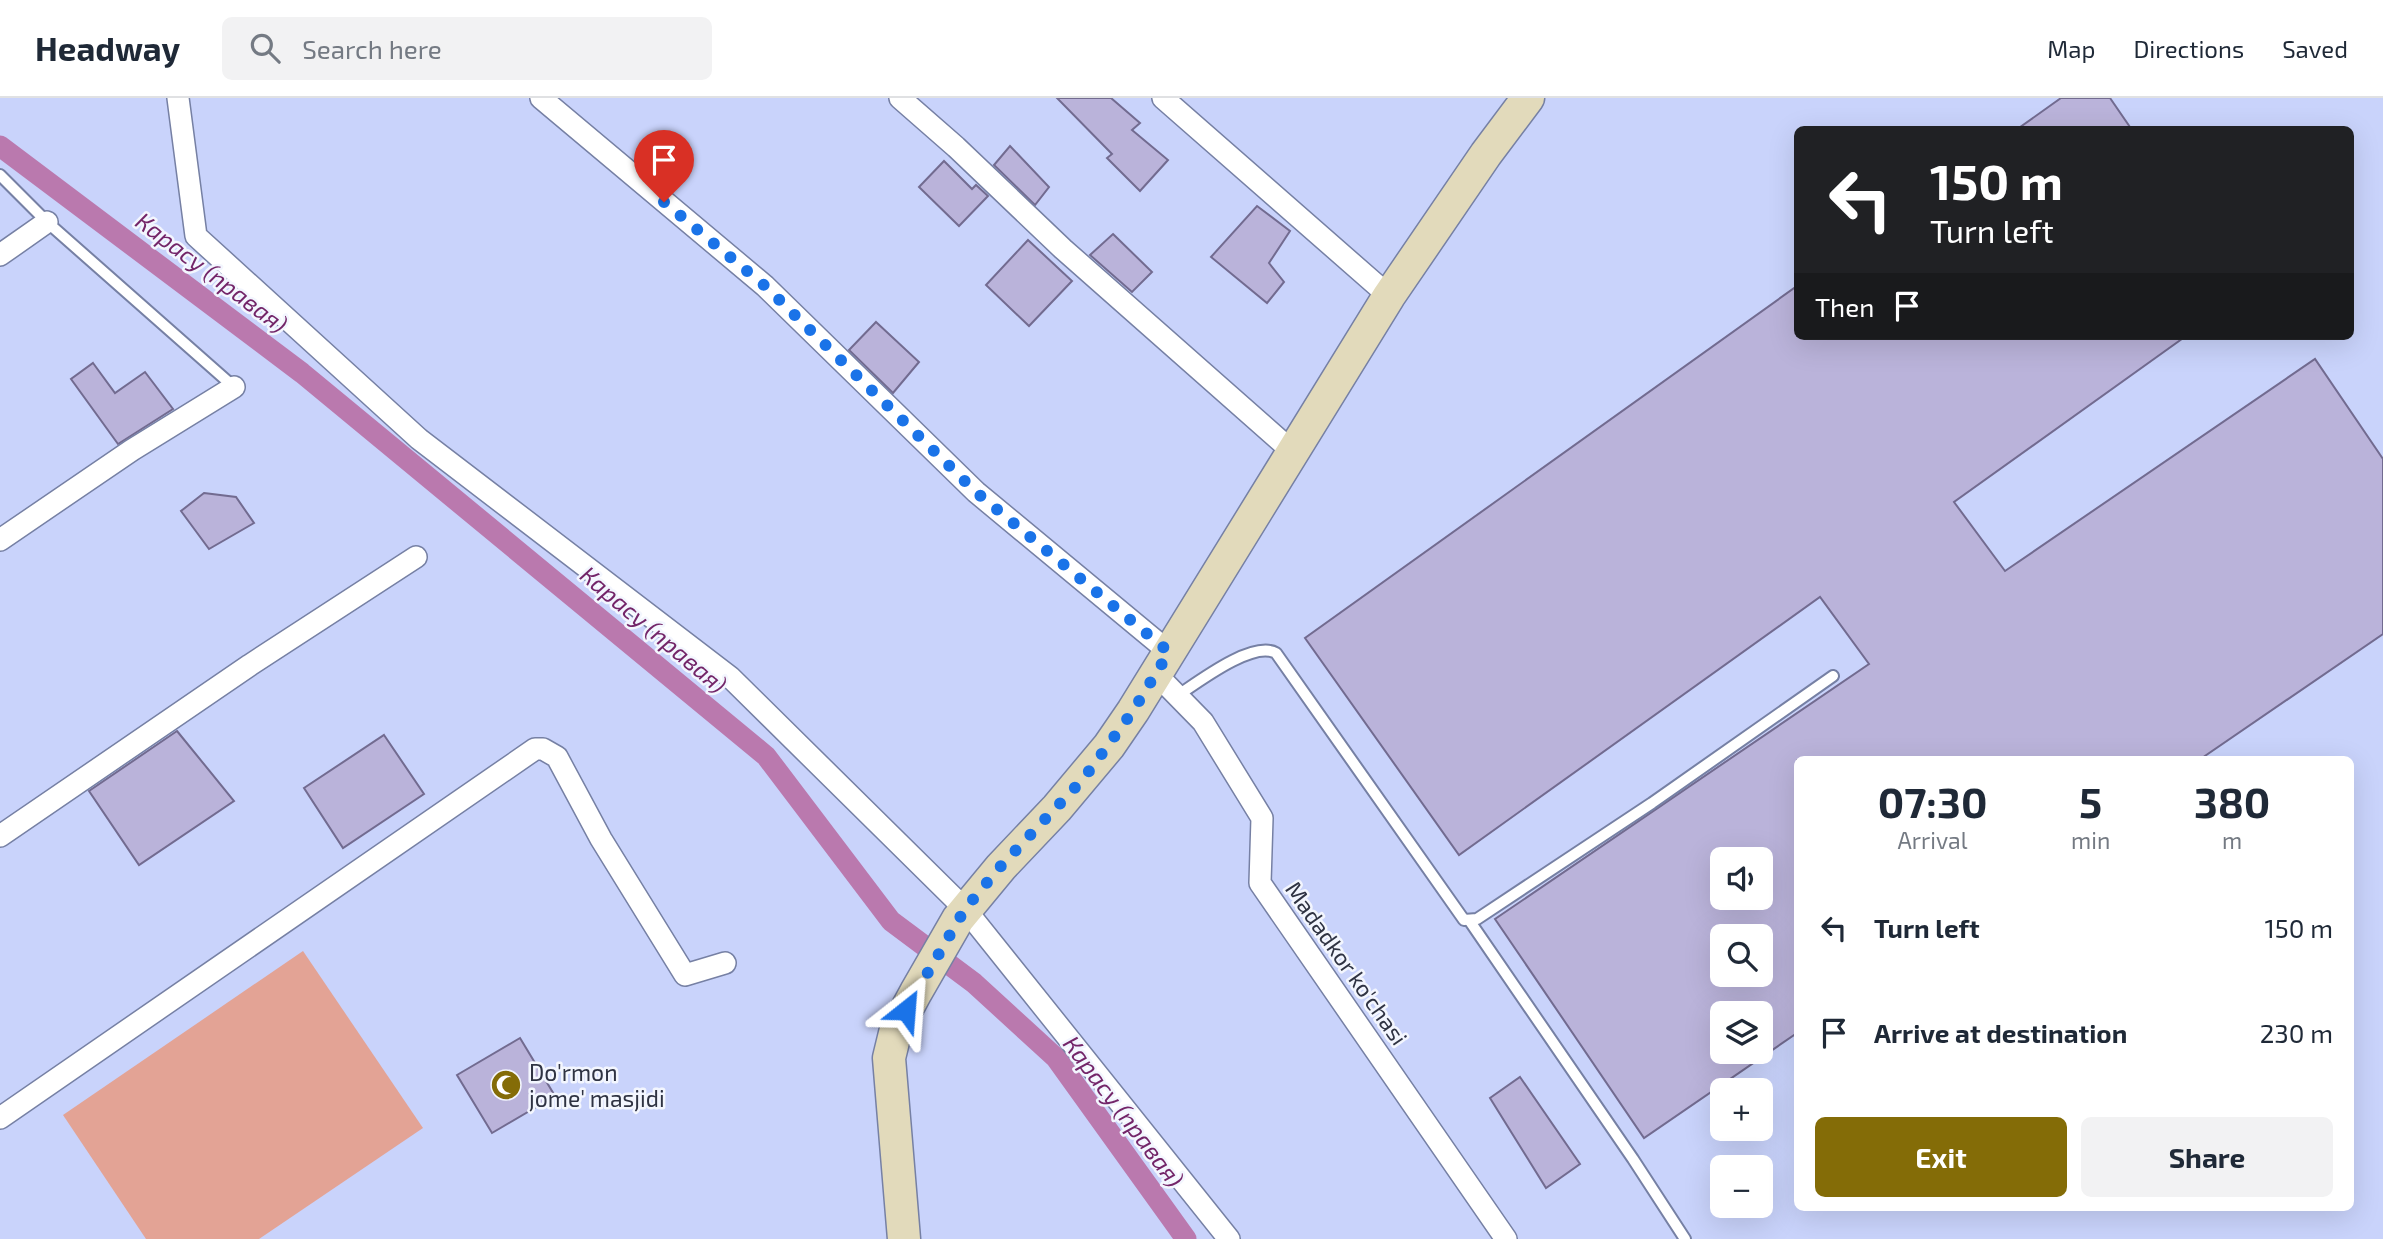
<!DOCTYPE html>
<html lang="en">
<head>
<meta charset="utf-8">
<style>
	:root { --surface:#fff; --page:#f2f2f3; --text:#1f2937; --muted:#747a83; --line:#e0e1e3; --accent:#846c07 }
	body { margin:0; font-family:"Exo 2",sans-serif; background:var(--page); color:var(--text); height:100vh; display:flex; flex-direction:column; font-size:26px; white-space:nowrap }
	* { box-sizing:border-box; margin:0 }
	p { font-size:23px; color:var(--muted) }
	.icon { flex:none; width:38px; height:38px; fill:none; stroke:currentColor; stroke-width:2; stroke-linecap:round; stroke-linejoin:round }
	.map { position:relative; flex:1; overflow:hidden }
	.details { position:absolute; left:1794px; top:658px; width:560px; height:455px; display:flex; flex-direction:column; background:var(--surface); border-radius:10px; box-shadow:0 7px 28px #0002 }
	.details>* { flex:none }
	.top-card { position:absolute; left:1794px; top:28px; width:560px; height:214px; border-radius:10px; box-shadow:0 7px 28px #0002; background:#202124; color:#fff; overflow:hidden }
	.controls { position:absolute; left:1710px; top:749px; display:grid; gap:14px }
	.controls a { display:grid; place-items:center; width:63px; height:63px; border-radius:10px; background:var(--surface); box-shadow:0 7px 28px #0002; font-size:35px }
	.pin { position:absolute; display:grid; place-items:center; width:60px; height:60px; color:#fff; margin:-72px -30px; border-radius:50% 50% 50% 0; rotate:-45deg; box-shadow:0 0 7px #0007 }
	.pin .icon { rotate:45deg }
	.me { position:absolute; width:77px; margin:-38px; rotate:28deg; stroke-linejoin:round; filter:drop-shadow(0 0 5px #0008) }
	.turn { display:flex; align-items:center; gap:24px; height:147px; padding:0 21px; font-size:32px }
	.turn .icon { width:91px; height:91px; stroke-width:2.5 }
	.turn b { display:block; font-size:49px; line-height:60px }
	.then { display:flex; align-items:center; height:66px; padding:0 21px; background:#0003; gap:14px; font-size:26px }
	.eta { display:flex; justify-content:space-evenly; align-items:center; height:119px; text-align:center }
	.eta b { font-size:42px; font-weight:700; line-height:49px }
	.action { display:flex; gap:14px; margin-top:auto; padding:14px 21px }
	.action a { flex:1; height:80px; border-radius:10px; background:var(--accent); color:#fff; font-size:28px; font-weight:700; line-height:80px; text-align:center }
	.action a+a { background:var(--page); color:var(--text) }
	ul { padding:0; list-style:none }
	li { display:flex; align-items:center; gap:21px; height:105px; padding:0 21px }
	li div { flex:1 }
	li b { display:block; font-size:26px }
	li em { font-style:normal }
	header { display:flex; align-items:center; gap:42px; box-sizing:border-box; height:98px; padding:0 35px; background:var(--surface); border-bottom:2px solid var(--line) }
	header strong { font-size:33px }
	nav { display:flex; gap:38px; margin-inline-start:auto; font-size:24px }
	.search { width:490px; height:63px; background:var(--page); display:flex; align-items:center; gap:18px; box-sizing:border-box; padding:0 24px; border-radius:10px; color:var(--muted); font-size:26px }
	.map>svg:first-child { display:block }
	.green { fill:#e3a395 }
	.lines { fill:none; stroke-linecap:round; stroke-linejoin:round }
	.canal { stroke:#ba79ae; stroke-width:21 }
	.building { fill:#bab3da; stroke:#726b90; stroke-width:2; fill-rule:evenodd }
	.service-casing { stroke:#7680a4; stroke-width:14 }
	.minor-casing { stroke:#7680a4; stroke-width:24 }
	.secondary-casing { stroke:#7680a4; stroke-width:35 }
	.service { stroke:#fff; stroke-width:10 }
	.minor { stroke:#fff; stroke-width:21 }
	.secondary { stroke:#e2dabb; stroke-width:32 }
	.route { stroke:#1a73e8; stroke-width:12; stroke-dasharray:0 21.6 }
	.labels { text-anchor:middle; dominant-baseline:central; stroke-width:5; stroke-linejoin:round; paint-order:stroke }
	.street-label { font-size:23px; fill:#2f3343; stroke:#f3f6fe }
	.poi-label { font-size:23px; fill:#2f3343; stroke:#f3f6fe; text-anchor:start }
	.water-label { font-size:24px; font-style:italic; fill:#732569; stroke:#f3f6fe }
</style>
</head>
<body>
<header>
<strong>Headway</strong>
<div class="search"><svg class="icon" aria-label="search" viewBox="0 0 24 24"><circle cx="10" cy="10" r="6"/><path d="M15 15l6 6"/></svg>Search here</div>
<nav><a>Map</a><a>Directions</a><a>Saved</a></nav>
</header>
<div class="map">
<svg width="2383" height="1141" viewBox="0 0 2383 1141">
	<rect width="100%" height="100%" fill="#c9d3fb"/>
	<path class="green" d="M303,853L423,1030L259,1141H146L63,1017Z"/>
	<g class="lines">
		<path class="canal" d="M0,48L302,275L766,658L891,823L974,885L1056,960L1186,1141"/>
	</g>
	<g class="building">
		<path d="M1057,0H1111L1140,25L1132,32L1168,62L1140,93L1107,60L1112,56Z"/>
		<path d="M2061,0H2110L2132,32H2016Z"/>
		<path d="M1010,48L1049,89L1035,107L994,67Z"/>
		<path d="M944,63L972,91L976,87L988,98L959,128L919,89Z"/>
		<path d="M1257,108L1290,133L1269,165L1284,184L1267,205L1211,159Z"/>
		<path d="M1113,136L1152,174L1132,194L1090,157Z"/>
		<path d="M1028,142L1072,183L1029,228L986,187Z"/>
		<path d="M1797,188V238H2186L1954,404L2005,473L2315,261L2383,361V536L2199,662H1797V935L1644,1040L1495,821L1869,566L1820,499L1459,757L1305,540ZM1722,761H1760V800H1722ZM1722,838H1760V877H1722ZM1722,915H1760V954H1722Z"/>
		<path d="M876,224L919,264L893,295L849,252Z"/>
		<path d="M93,265L115,295L145,274L173,311L118,346L71,281Z"/>
		<path d="M204,395L236,399L254,425L209,451L181,413Z"/>
		<path d="M177,633L234,703L139,767L89,693Z"/>
		<path d="M384,637L424,696L343,750L304,690Z"/>
		<path d="M520,940L555,998L492,1035L457,977Z"/>
		<path d="M1520,979L1580,1066L1546,1090L1490,1000Z"/>
	</g>
	<g class="lines">
		<g class="service-casing">
			<g id="service">
				<path d="M0,77L47,124L234,289"/>
				<path d="M1177,598C1198,584 1253,542 1276,555L1464,822L1477,821L1652,705L1833,578"/>
				<path d="M1469,822L1633,1061L1685,1141"/>
			</g>
		</g>
		<g class="minor-casing">
			<g id="minor">
				<path d="M178,0L196,138L419,341L730,579L965,811L1229,1141"/>
				<path d="M541,0L765,188L976,394L1169,554"/>
				<path d="M900,0L956,49L1063,151L1293,354"/>
				<path d="M1163,0L1389,198"/>
				<path d="M0,157L47,124"/>
				<path d="M0,442L132,352L234,289"/>
				<path d="M1156,576L1203,624L1262,720L1260,785L1506,1141"/>
				<path d="M0,738L250,567L416,459"/>
				<path d="M0,1020L535,651H543L557,659L601,741L685,877L725,865"/>
			</g>
		</g>
		<g class="secondary-casing">
			<path id="secondary" d="M904,1141L889,960L896,931L916,894L958,821L1001,769L1057,710L1109,648L1133,613L1389,198L1486,56L1528,0"/>
		</g>
		<use href="#service" class="service"/>
		<use href="#minor" class="minor"/>
		<use href="#secondary" class="secondary"/>
	</g>
	<g class="lines">
		<path class="route" d="M664,104L765,188L976,394L1169,554L1133,613L1084,680L1000,769L965,811L906,912"/>
	</g>
	<defs>
		<g id="mosque-disc" transform="scale(1.575)"><circle r="9.5" fill="#846c07" stroke="#f3f6fe"/><path d="M3.5-4.9A6 6 0 1 0 3.5 4.9A5 5 0 1 1 3.5-4.9Z" fill="#fff"/></g>
	</defs>
	<g fill-rule="evenodd">
		<use href="#mosque-disc" x="506" y="987"/>
	</g>
	<g class="labels">
		<g class="street-label">
			<text transform="translate(1347 865) rotate(55)">Madadkor ko'chasi</text>
		</g>
		<g class="poi-label">
			<text x="529" y="974">Do'rmon<tspan x="529" dy="26">jome' masjidi</tspan></text>
		</g>
		<g class="water-label">
			<text transform="translate(212 174) rotate(37)">Карасу (правая)</text>
			<text transform="translate(654 531) rotate(40)">Карасу (правая)</text>
			<text transform="translate(1124 1013) rotate(53)">Карасу (правая)</text>
		</g>
	</g>
</svg>
<div class="controls">
<a><svg class="icon" aria-label="sound" viewBox="0 0 24 24"><path d="M4 9h4l5-4v14l-5-4H4zM17 9q2 3 0 6"/></svg></a>
<a><svg class="icon" aria-label="search" viewBox="0 0 24 24"><circle cx="10" cy="10" r="6"/><path d="M15 15l6 6"/></svg></a>
<a><svg class="icon" aria-label="layers" viewBox="0 0 24 24"><path d="M12 4l9 5-9 5-9-5zM3 14l9 5 9-5"/></svg></a>
<a>+</a>
<a>−</a>
</div>
<div class="pin" style="left:664px;top:104px;background:#d93025"><svg class="icon" aria-label="arrive" viewBox="0 0 24 24"><path d="M6 21V4h12l-3 4 3 4H6"/></svg></div>
<svg class="me" style="left:906px;top:912px" viewBox="-20 -20 40 40"><path d="M0-17L14 15 0 8-14 15z" fill="#1a73e8" stroke="#fff" stroke-width="4"/></svg>
<div class="top-card">
<div class="turn"><svg class="icon" aria-label="left" viewBox="0 0 24 24"><path d="M17 20v-9H6M10 6l-5 5 5 5"/></svg><div><b>150 m</b>Turn left</div></div>
<div class="then">Then<svg class="icon" aria-label="arrive" viewBox="0 0 24 24"><path d="M6 21V4h12l-3 4 3 4H6"/></svg></div>
</div>
<section class="details">
<div class="eta">
<div><b>07:30</b><p>Arrival</p></div>
<div><b>5</b><p>min</p></div>
<div><b>380</b><p>m</p></div>
</div>
<ul>
<li><svg class="icon" aria-label="left" viewBox="0 0 24 24"><path d="M17 20v-9H6M10 6l-5 5 5 5"/></svg><div><b>Turn left</b></div><em>150 m</em></li>
<li><svg class="icon" aria-label="arrive" viewBox="0 0 24 24"><path d="M6 21V4h12l-3 4 3 4H6"/></svg><div><b>Arrive at destination</b></div><em>230 m</em></li>
</ul>
<div class="action"><a>Exit</a><a>Share</a></div>
</section>
</div>
</body>
</html>
